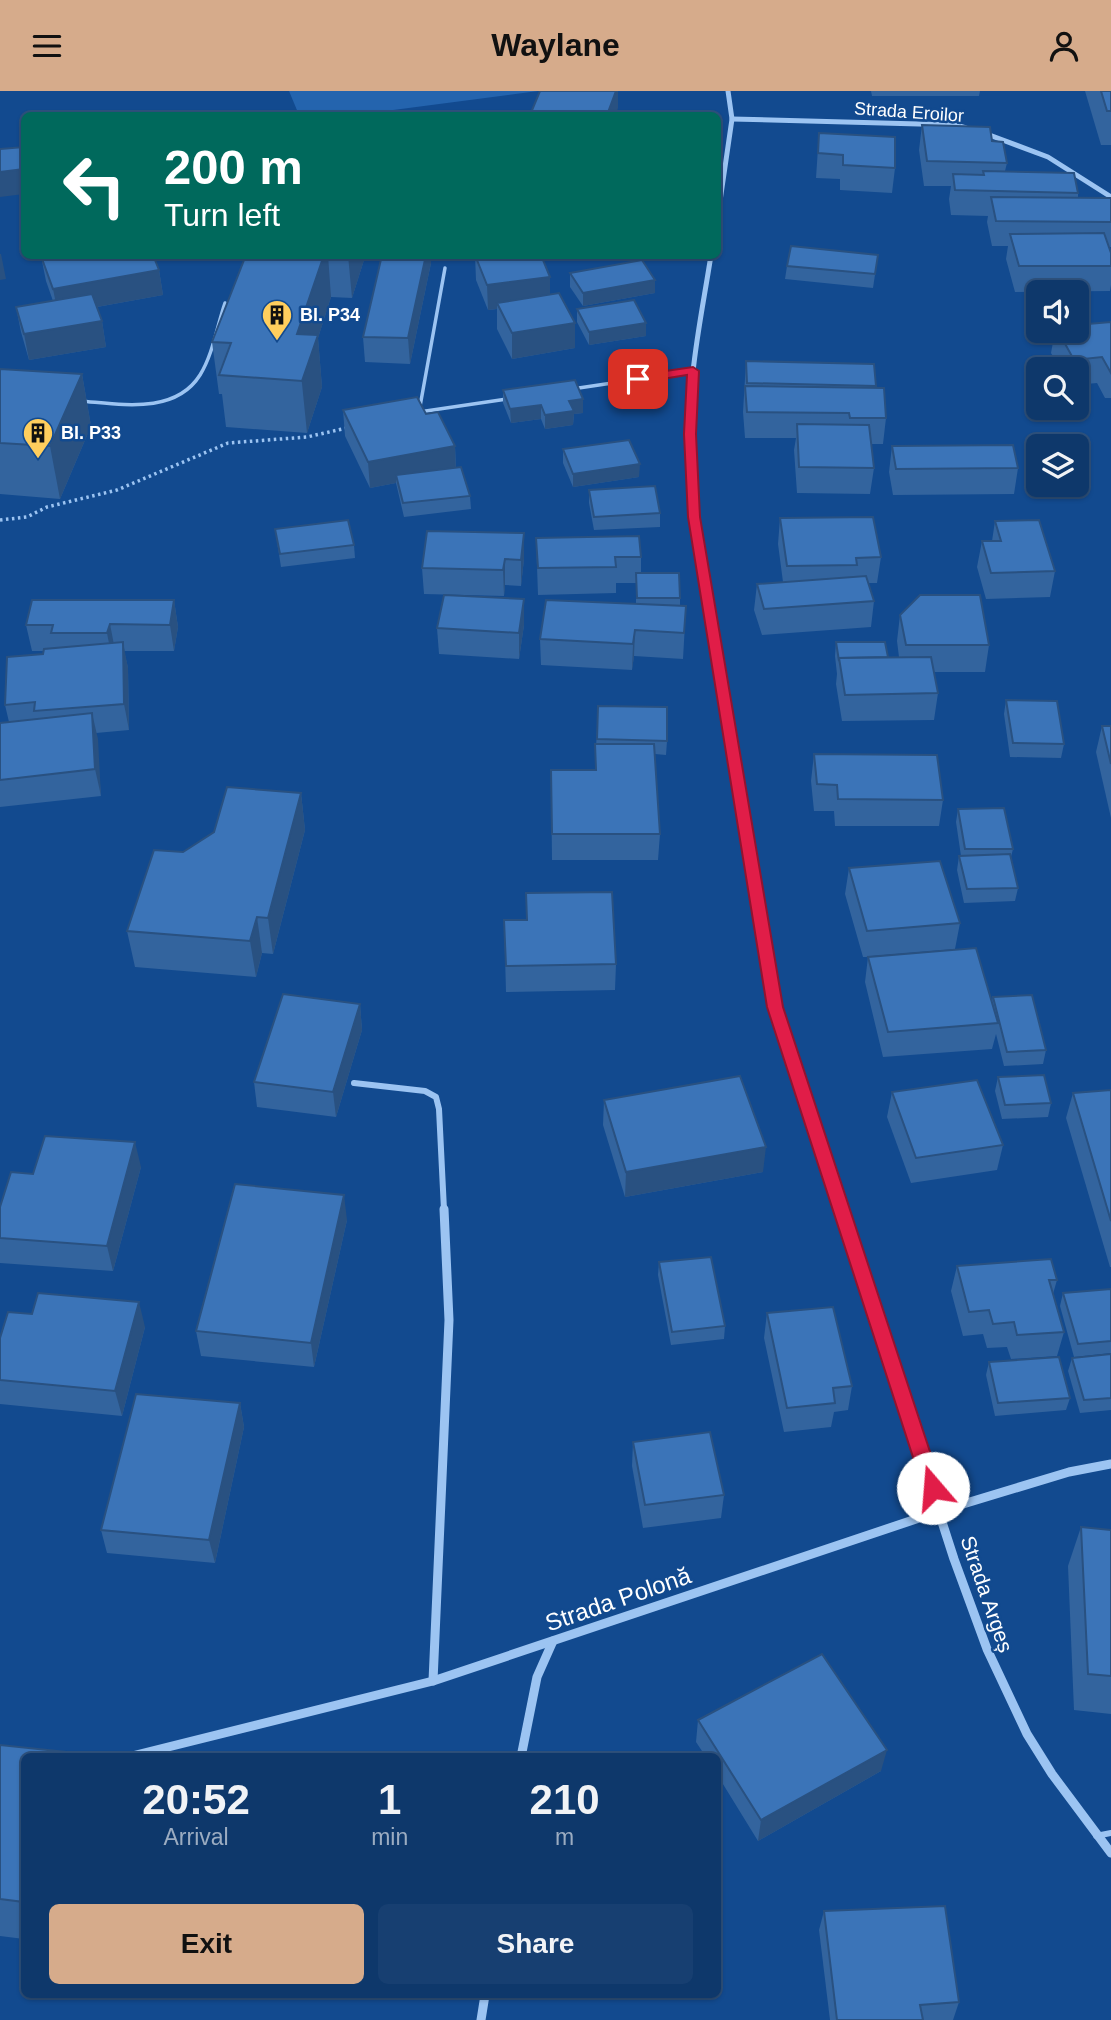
<!DOCTYPE html>
<html lang="en">
<head>
<meta charset="utf-8">
<style>
	:root { --surface:#0e386b; --page:#173f71; --text:#f1f3f6; --muted:#9bacc1; --line:#2e527e; --accent:#d6ab8b }
	body { margin:0; font-family:Helvetica,sans-serif; background:var(--page); color:var(--text); height:100vh; display:flex; flex-direction:column; font-size:26px; white-space:nowrap }
	* { box-sizing:border-box; margin:0 }
	p { font-size:23px; color:var(--muted) }
	.icon { flex:none; width:38px; height:38px; fill:none; stroke:currentColor; stroke-width:2; stroke-linecap:round; stroke-linejoin:round }
	.map { position:relative; flex:1; overflow:hidden }
	.panel { position:absolute; left:21px; top:1662px; width:700px; height:245px; display:flex; flex-direction:column; background:var(--surface); border-radius:10px; box-shadow:0 2px 5px #0004,0 0 0 2px var(--line) }
	.panel>* { flex:none }
	.banner { position:absolute; left:21px; top:21px; width:700px; height:147px; border-radius:10px; box-shadow:0 2px 5px #0004,0 0 0 2px var(--line); background:#00695c; color:#fff; overflow:hidden }
	.tools { position:absolute; left:1026px; top:189px; display:grid; gap:14px }
	.tools a { display:grid; place-items:center; width:63px; height:63px; border-radius:10px; background:var(--surface); box-shadow:0 2px 5px #0004,0 0 0 2px var(--line); font-size:35px }
	.pin { position:absolute; display:grid; place-items:center; width:60px; height:60px; color:#fff; margin:-30px; border-radius:14px; box-shadow:0 4px 10px #0006 }
	.me { position:absolute; width:77px; margin:-38px; rotate:342deg; stroke-linejoin:round; filter:drop-shadow(0 0 5px #0008) }
	.turn { display:flex; align-items:center; gap:24px; height:147px; padding:0 28px; font-size:32px }
	.turn .icon { width:91px; height:91px; stroke-width:2.5 }
	.turn b { display:block; font-size:49px; line-height:60px }
	.eta { display:flex; justify-content:space-evenly; align-items:center; height:119px; text-align:center }
	.eta b { font-size:42px; font-weight:600; line-height:49px }
	.action { display:flex; gap:14px; margin-top:auto; padding:14px 28px }
	.action a { flex:1; height:80px; border-radius:10px; background:var(--accent); color:#111; font-size:28px; font-weight:600; line-height:80px; text-align:center }
	.action a+a { background:var(--page); color:var(--text) }
	header { display:flex; justify-content:space-between; align-items:center; height:91px; padding:0 28px; background:var(--accent); color:#111; font-size:32px; font-weight:600 }
	.map>svg:first-child { display:block }
	.green { fill:#2464ae }
	.lines { fill:none; stroke-linecap:round; stroke-linejoin:round }
	.path { stroke:#9cc4f2; stroke-width:3.5; stroke-dasharray:2.5 3.5; stroke-linecap:butt }
	.service-far1 { stroke:#9cc4f2; stroke-width:3.5 }
	.service { stroke:#9cc4f2; stroke-width:6 }
	.minor-far2 { stroke:#9cc4f2; stroke-width:5 }
	.minor-far1 { stroke:#9cc4f2; stroke-width:6 }
	.minor { stroke:#9cc4f2; stroke-width:9 }
	.wall { fill:#33649e }
	.shaded-wall { fill:#295181 }
	.building { fill:#3b74b8; stroke:#295181; stroke-width:2 }
	.route { fill:#e11d48; stroke:#92132f; stroke-width:2 }
	.labels { text-anchor:middle; dominant-baseline:central; stroke-width:5; stroke-linejoin:round; paint-order:stroke }
	.far-street-label { font-size:18px; fill:#fff; stroke:#124a8f }
	.far-poi-label { font-size:18px; font-weight:bold; fill:#fff; stroke:#124a8f; text-anchor:start }
	.street-label { font-size:21px; fill:#fff; stroke:#124a8f }
	.near-street-label { font-size:24px; fill:#fff; stroke:#124a8f }
</style>
</head>
<body>
<header><svg class="icon" aria-label="menu" viewBox="0 0 24 24"><path d="M4 6h16M4 12h16M4 18h16"/></svg>Waylane<svg class="icon" aria-label="person" viewBox="0 0 24 24"><circle cx="12" cy="8" r="4"/><path d="M4 21q1-7 8-7t8 7"/></svg></header>
<div class="map">
<svg width="1111" height="1929" viewBox="0 0 1111 1929">
	<rect width="100%" height="100%" fill="#124a8f"/>
	<path class="green" d="M289,0H538L355,24H299Z"/>
	<g class="lines">
		<path class="path" d="M0,429L27,426L47,416L117,399L228,352L307,346L351,336"/>
		<g class="service-far1">
			<path d="M445,177L419,321L507,308"/>
			<path d="M572,298L693,280"/>
			<path d="M80,310C120,313 175,324 200,284C213,263 217,235 225,212"/>
		</g>
		<path class="service" d="M1096,1745L1111,1742"/>
		<g class="minor-far2">
			<path d="M732,28L956,34L966,37"/>
			<path d="M984,42L1048,66L1111,106"/>
			<path d="M718,124L732,28L728,0"/>
			<path d="M705,490C693,421 687,351 693,281C697,242 705,203 711,164"/>
		</g>
		<g class="minor-far1">
			<path d="M704,488L775,916L842,1119"/>
			<path d="M354,992L425,1000L436,1006L439,1018L444,1119"/>
		</g>
		<g class="minor">
			<path d="M841,1118L954,1468L987,1558L1027,1643L1052,1683L1111,1762"/>
			<path d="M433,1590L449,1229L444,1118"/>
			<path d="M132,1665L433,1590L940,1420L1069,1381L1111,1373"/>
			<path d="M521,1666L537,1586L553,1550"/>
			<path d="M481,1929L485,1904"/>
		</g>
	</g>
	<g class="wall">
		<path d="M871,0H980L979,5H872Z"/>
		<path d="M1085,0H1111V54H1101Z"/>
		<path d="M922,34L992,50L1007,72L1005,80L1078,102V107H1111V156H1109L1111,162V194L1110,200L1015,201L1006,168L1008,155H992L987,131L988,125L951,124L949,108L951,95H924L919,59Z"/>
		<path d="M819,42L895,77L892,102L840,99V88L816,87Z"/>
		<path d="M246,164H364V169L352,207L331,206L318,247L322,296L307,342L226,336L222,303H219L212,251Z"/>
		<path d="M382,164H431V172L410,273L365,271L363,246Z"/>
		<path d="M475,164L550,204L575,257L512,268L497,238V218L488,219L476,189Z"/>
		<path d="M41,165L159,179L163,204L97,216L102,230L106,256L29,269L21,241L16,216L53,210L46,190Z"/>
		<path d="M787,175L876,177L873,197L785,188Z"/>
		<path d="M570,182L655,189V202L583,215L570,196Z"/>
		<path d="M577,218L646,245L589,254L577,231Z"/>
		<path d="M1111,231V307H1105L1097,292L1076,294V278H1060L1051,262L1055,240H1076Z"/>
		<path d="M746,270L876,295V297L886,327L883,353H871L874,377L870,403L797,402L794,359L796,347H745L743,321Z"/>
		<path d="M0,278L82,283L91,335L60,408L0,403Z"/>
		<path d="M503,299L583,308V322L574,323L573,334L545,338L541,328L511,332L503,312Z"/>
		<path d="M343,319L426,323L455,355L456,377L470,405L471,418L404,426L396,392L370,397L345,345Z"/>
		<path d="M892,355L1018,377L1014,403L893,404L889,381Z"/>
		<path d="M563,358L639,386L573,396L563,372Z"/>
		<path d="M589,399L660,422V436L594,439L589,412Z"/>
		<path d="M780,427L881,466L877,492H868L874,510L871,536L762,544L754,519L757,493L783,491L778,453Z"/>
		<path d="M995,430L1055,480L1050,506L986,508L977,476L982,450H992Z"/>
		<path d="M275,438L354,454L355,467L281,476Z"/>
		<path d="M524,442V468L521,495L505,494L504,505L424,503L422,477Z"/>
		<path d="M536,447L641,466V482L680,507V515H686L683,568L634,565L632,579L541,574L540,548L636,513V492H616V502L538,504Z"/>
		<path d="M524,508V534L519,568L439,563L437,537Z"/>
		<path d="M174,509L178,536L174,560H124L128,577L129,639L96,642L101,705L0,716V632L9,631L5,614L43,563L44,560H32L26,534Z"/>
		<path d="M900,524L989,554L985,581H934L938,602L934,629L842,630L836,593L837,583L835,565L836,551L888,566H899L897,550Z"/>
		<path d="M1006,609L1064,653L1061,667L1010,666L1004,623Z"/>
		<path d="M598,615L667,650L666,664L655,663L660,743L658,769H552L551,679H595Z"/>
		<path d="M1102,635H1111V727L1096,661Z"/>
		<path d="M814,663L943,709L939,735H835L834,720H814L811,690Z"/>
		<path d="M301,702L305,739L273,863L262,862L256,886L135,876L127,840L183,761Z"/>
		<path d="M958,718L1013,758L1011,766L1018,797L1015,810L964,812L957,779L959,765H961L956,731Z"/>
		<path d="M849,777L960,832L955,858L872,865L992,910L993,906L1046,959L1043,973L1004,975L996,943L992,958L883,966L865,891L868,866H863L845,803Z"/>
		<path d="M526,802L616,873L615,899L506,901L504,829H526Z"/>
		<path d="M360,913L362,939L336,1026L257,1016L254,991Z"/>
		<path d="M998,986L1051,1012L1048,1026L1002,1028L995,1000Z"/>
		<path d="M1111,999V1176H1110L1066,1027L1073,1002Z"/>
		<path d="M892,1001L1003,1054L997,1079L911,1092L887,1026Z"/>
		<path d="M604,1009L763,1081L625,1106L603,1034Z"/>
		<path d="M141,1076L113,1180L0,1172V1116Z"/>
		<path d="M347,1129L314,1276L201,1265L196,1240Z"/>
		<path d="M659,1171L725,1235L724,1248L671,1254L658,1184Z"/>
		<path d="M957,1175L1057,1189L1053,1203L1064,1241L1057,1265L1011,1268L1007,1256L987,1257L983,1243L963,1245L951,1200Z"/>
		<path d="M1111,1198V1262L1074,1266L1060,1215L1063,1202Z"/>
		<path d="M767,1222L852,1295L848,1319L834,1321L831,1336L784,1341L764,1247Z"/>
		<path d="M145,1236L122,1325L0,1313V1247Z"/>
		<path d="M1111,1263V1319L1080,1322L1068,1280L1072,1267Z"/>
		<path d="M989,1271L1070,1307L1066,1319L995,1325L986,1284Z"/>
		<path d="M240,1312L244,1336L215,1472L107,1462L101,1439Z"/>
		<path d="M633,1351L724,1404L721,1427L643,1437L632,1375Z"/>
		<path d="M1081,1436L1111,1439V1623L1074,1619L1068,1475Z"/>
		<path d="M698,1629L881,1680L758,1750L718,1685V1666H706L696,1651Z"/>
		<path d="M0,1654L24,1666V1848L0,1845Z"/>
		<path d="M824,1820L959,1911L953,1929H830L819,1839Z"/>
	</g>
	<g class="shaded-wall">
		<path d="M616,0H618V17L616,24H607Z"/>
		<path d="M24,78V103L0,106V81Z"/>
		<path d="M0,163H1L6,188L0,189Z"/>
		<path d="M324,164H328L331,206L318,247L322,296L307,342L297,243Z"/>
		<path d="M348,164H364V169L352,207Z"/>
		<path d="M426,164H431V172L410,273L408,247Z"/>
		<path d="M159,179L163,204L58,223L53,198Z"/>
		<path d="M550,186V211L497,212V218L488,219L487,194Z"/>
		<path d="M655,189V202L583,215V202Z"/>
		<path d="M102,230L106,256L29,269L24,243Z"/>
		<path d="M575,232V257L512,268V242Z"/>
		<path d="M646,232V245L589,254V241Z"/>
		<path d="M82,283L91,335L60,408L50,355Z"/>
		<path d="M583,308V322L574,323L573,334L545,338V324L569,310Z"/>
		<path d="M541,314V328L511,332L510,318Z"/>
		<path d="M455,355L456,381L396,384V392L370,397L368,371Z"/>
		<path d="M640,373L639,386L573,396V383Z"/>
		<path d="M524,442V468L521,495V469Z"/>
		<path d="M505,468V494L504,505L503,479Z"/>
		<path d="M524,508V534L519,568V542Z"/>
		<path d="M174,509L178,536L174,560L170,534Z"/>
		<path d="M110,533L115,559L112,568L107,542Z"/>
		<path d="M635,539L634,565L632,579L633,553Z"/>
		<path d="M123,551L128,577L129,639L124,613Z"/>
		<path d="M92,622L98,648L101,705L95,678Z"/>
		<path d="M301,702L305,739L273,863L268,827Z"/>
		<path d="M257,826L262,862L256,886L250,850Z"/>
		<path d="M360,913L362,939L336,1026L333,1001Z"/>
		<path d="M135,1051L141,1076L113,1180L107,1155Z"/>
		<path d="M766,1056L763,1081L625,1106L626,1081Z"/>
		<path d="M344,1104L347,1129L314,1276L311,1252Z"/>
		<path d="M139,1211L145,1236L122,1325L115,1300Z"/>
		<path d="M240,1312L244,1336L215,1472L209,1449Z"/>
		<path d="M887,1659L881,1680L758,1750L761,1729Z"/>
	</g>
	<g class="building">
		<path d="M540,0H616L607,24H530Z"/>
		<path d="M1101,0H1111V20H1107Z"/>
		<path d="M922,34L990,36L992,50L1003,51L1007,72L927,70Z"/>
		<path d="M819,42L895,46V77L843,74V64L818,62Z"/>
		<path d="M24,56V78L0,81V58Z"/>
		<path d="M983,80L1074,82L1078,102L955,99L953,83L984,84Z"/>
		<path d="M991,106L1111,107V131L996,130Z"/>
		<path d="M1104,142L1111,162V175H1019L1010,143Z"/>
		<path d="M791,155L878,164L875,183L787,175Z"/>
		<path d="M45,164H153L159,179L53,198L41,165Z"/>
		<path d="M246,164H324L297,243L318,244L302,290L219,284L231,252L212,251Z"/>
		<path d="M382,164H426L408,247L363,246Z"/>
		<path d="M475,164H541L550,186L487,194Z"/>
		<path d="M642,169L655,189L583,202L570,182Z"/>
		<path d="M559,202L575,232L512,242L497,212Z"/>
		<path d="M92,203L102,230L24,243L16,216Z"/>
		<path d="M634,209L646,232L589,241L577,218Z"/>
		<path d="M1111,231V282L1102,266L1074,269L1058,240H1076V234Z"/>
		<path d="M746,270L874,273L876,295L747,292Z"/>
		<path d="M0,278L82,283L50,355L0,352Z"/>
		<path d="M575,289L583,308L569,310L574,320L545,324L541,314L510,318L503,299Z"/>
		<path d="M745,295L884,297L886,327H850L849,322L747,321Z"/>
		<path d="M417,306L426,323L438,321L455,355L368,371L343,319Z"/>
		<path d="M797,333L869,334L874,377L799,376Z"/>
		<path d="M629,349L640,373L573,383L563,358Z"/>
		<path d="M1013,354L1018,377L896,378L892,355Z"/>
		<path d="M461,376L470,405L403,412L396,384Z"/>
		<path d="M655,395L660,422L594,426L589,399Z"/>
		<path d="M873,426L881,466L856,467L857,474L787,475L780,427Z"/>
		<path d="M348,429L354,454L280,463L275,438Z"/>
		<path d="M1039,429L1055,480L991,482L982,450H1001L995,430Z"/>
		<path d="M427,440L524,442L521,469L505,468L503,479L422,477Z"/>
		<path d="M639,445L641,466H615L616,476L538,477L536,447Z"/>
		<path d="M636,482H679L680,507H637Z"/>
		<path d="M866,485L874,510L764,518L757,493Z"/>
		<path d="M444,504L524,508L519,542L437,537Z"/>
		<path d="M920,504H980L989,554H906L900,524Z"/>
		<path d="M32,509H174L170,534L110,533L107,542H51L53,534H26Z"/>
		<path d="M546,509L686,515L684,542L635,539L633,553L540,548Z"/>
		<path d="M123,551L124,613L34,620L35,611L5,614L7,566L43,563L44,558Z"/>
		<path d="M836,551H885L888,566L839,567V570Z"/>
		<path d="M931,566L938,602L845,604L839,567Z"/>
		<path d="M1006,609L1057,610L1064,653L1013,652Z"/>
		<path d="M598,615L667,616V650L597,648Z"/>
		<path d="M92,622L95,678L0,689V632Z"/>
		<path d="M1102,635H1111V673Z"/>
		<path d="M595,653H654L660,743H552L551,679H596Z"/>
		<path d="M814,663L937,664L943,709L838,708L837,694L817,693Z"/>
		<path d="M227,696L301,702L268,827L257,826L250,850L127,840L154,759L183,761L214,741Z"/>
		<path d="M1004,717L1013,758H965L958,718Z"/>
		<path d="M1010,763L1018,797L967,798L959,765Z"/>
		<path d="M940,770L960,832L867,840L849,777Z"/>
		<path d="M612,801L616,873L506,875L504,829H527L526,802Z"/>
		<path d="M976,857L998,932L888,941L868,866Z"/>
		<path d="M283,903L360,913L333,1001L254,991Z"/>
		<path d="M1032,904L1046,959L1007,961L993,906Z"/>
		<path d="M1044,984L1051,1012L1005,1014L998,986Z"/>
		<path d="M740,985L766,1056L626,1081L604,1009Z"/>
		<path d="M977,989L1003,1054L916,1067L892,1001Z"/>
		<path d="M1111,999V1130L1073,1002Z"/>
		<path d="M45,1045L135,1051L107,1155L0,1147V1116L11,1081L33,1083Z"/>
		<path d="M235,1093L344,1104L311,1252L196,1240Z"/>
		<path d="M711,1166L725,1235L672,1241L659,1171Z"/>
		<path d="M1051,1168L1057,1189H1049L1064,1241L1017,1244L1014,1231L993,1233L989,1219L969,1221L957,1175Z"/>
		<path d="M1111,1198V1250L1078,1253L1063,1202Z"/>
		<path d="M38,1202L139,1211L115,1300L0,1289V1247L8,1221L32,1223Z"/>
		<path d="M833,1216L852,1295L833,1297L835,1312L787,1317L767,1222Z"/>
		<path d="M1111,1263V1307L1084,1309L1072,1267Z"/>
		<path d="M1059,1266L1070,1307L998,1312L989,1271Z"/>
		<path d="M136,1303L240,1312L209,1449L101,1439Z"/>
		<path d="M710,1341L724,1404L645,1414L633,1351Z"/>
		<path d="M1081,1436L1111,1439V1585L1088,1583Z"/>
		<path d="M822,1563L887,1659L761,1729L698,1629Z"/>
		<path d="M0,1654L114,1666H24V1811L0,1808Z"/>
		<path d="M945,1815L959,1911L920,1914L923,1929H837L824,1820Z"/>
	</g>
	<path class="route" d="M693,276L699,280L696,343L700,426L783,916L942,1397L939,1403L933,1405L926,1403L923,1397L767,916L688,426L684,343L687,284L638,292L632,288L638,284Z"/>
	<defs>
		<g id="building-pin" transform="scale(1.575)"><path d="M0 17L-7.5 6A9.5 9.5 0 1 1 7.5 6Z" fill="#ffce5d" stroke="#124a8f"/><path d="M-4-6H4V6H1V3H-1V6H-4ZM-2.5-4.3h1.7v1.8h-1.7ZM.8-4.3h1.7v1.8H.8ZM-2.5-1h1.7V.8h-1.7ZM.8-1h1.7V.8H.8Z" fill="#111"/></g>
	</defs>
	<g fill-rule="evenodd">
		<use href="#building-pin" x="277" y="224"/>
		<use href="#building-pin" x="38" y="342"/>
	</g>
	<g class="labels">
		<g class="far-street-label">
			<text transform="translate(909 21) rotate(4)">Strada Eroilor</text>
		</g>
		<g class="far-poi-label">
			<text x="300" y="224">Bl. P34</text>
			<text x="61" y="342">Bl. P33</text>
		</g>
		<g class="street-label">
			<text transform="translate(987 1503) rotate(71)">Strada Argeș</text>
		</g>
		<g class="near-street-label">
			<text transform="translate(618 1508) rotate(-19)">Strada Polonă</text>
		</g>
	</g>
</svg>
<div class="tools">
<a><svg class="icon" aria-label="sound" viewBox="0 0 24 24"><path d="M4 9h4l5-4v14l-5-4H4zM17 9q2 3 0 6"/></svg></a>
<a><svg class="icon" aria-label="search" viewBox="0 0 24 24"><circle cx="10" cy="10" r="6"/><path d="M15 15l6 6"/></svg></a>
<a><svg class="icon" aria-label="layers" viewBox="0 0 24 24"><path d="M12 4l9 5-9 5-9-5zM3 14l9 5 9-5"/></svg></a>
</div>
<div class="pin" style="left:638px;top:288px;background:#d93025"><svg class="icon" aria-label="arrive" viewBox="0 0 24 24"><path d="M6 21V4h12l-3 4 3 4H6"/></svg></div>
<svg class="me" style="left:933px;top:1397px" viewBox="-20 -20 40 40"><circle r="19" fill="#fff"/><path d="M0-13L10 11 0 6-10 11z" fill="#e11d48"/></svg>
<div class="banner">
<div class="turn"><svg class="icon" aria-label="left" viewBox="0 0 24 24"><path d="M17 20v-9H6M10 6l-5 5 5 5"/></svg><div><b>200 m</b>Turn left</div></div>
</div>
<section class="panel">
<div class="eta">
<div><b>20:52</b><p>Arrival</p></div>
<div><b>1</b><p>min</p></div>
<div><b>210</b><p>m</p></div>
</div>
<div class="action"><a>Exit</a><a>Share</a></div>
</section>
</div>
</body>
</html>
